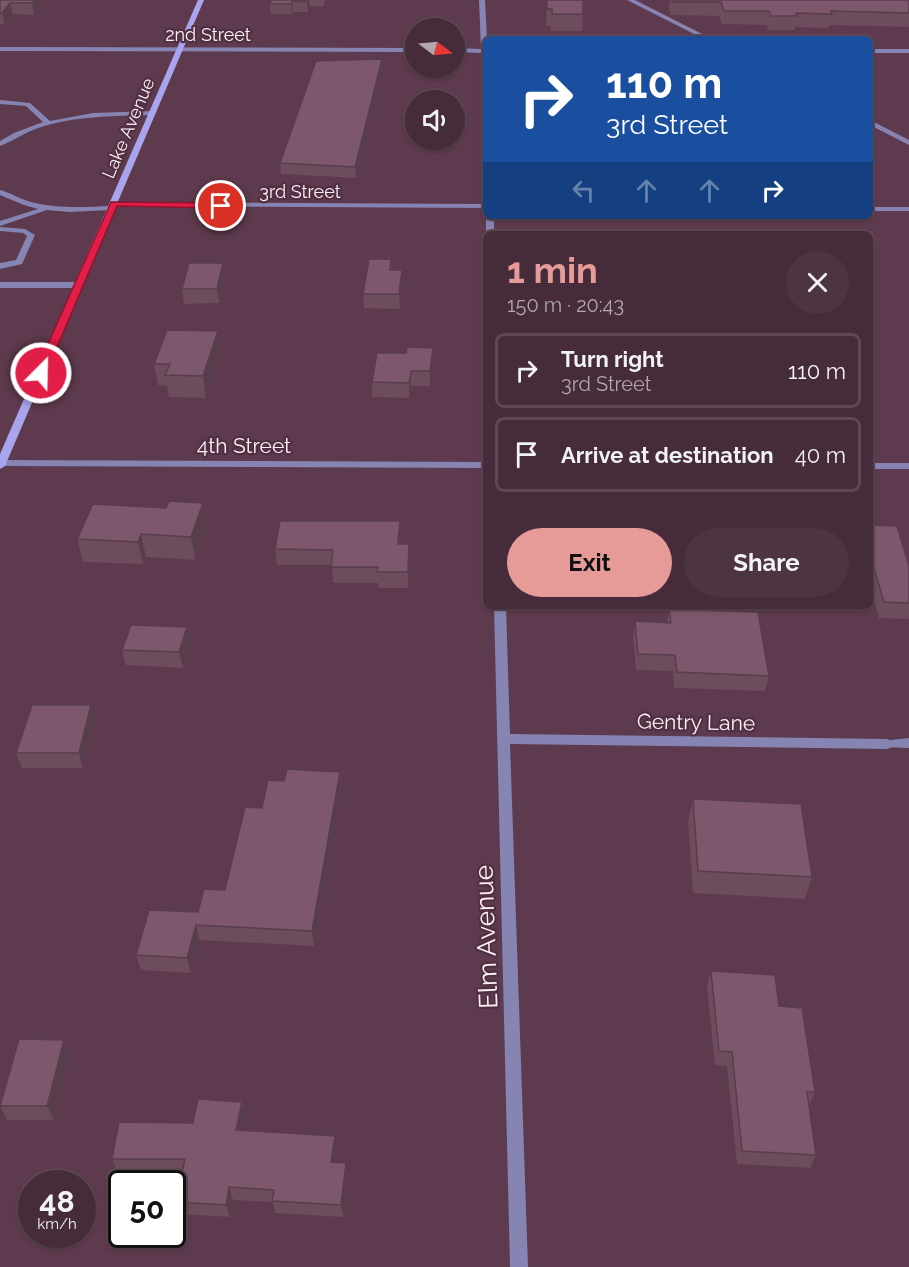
<!DOCTYPE html>
<html lang="en">
<head>
<meta charset="utf-8">
<style>
	:root { --surface:#462c3a; --page:#4d3442; --text:#f1f3f6; --muted:#b0a7af; --line:#5e4854; --accent:#e69b98 }
	body { margin:0; font-family:Raleway,sans-serif; background:var(--page); color:var(--text); height:100vh; display:flex; flex-direction:column; font-size:22px; white-space:nowrap }
	* { box-sizing:border-box; margin:0 }
	p { font-size:20px; color:var(--muted) }
	.icon { flex:none; width:33px; height:33px; fill:none; stroke:currentColor; stroke-width:2; stroke-linecap:round; stroke-linejoin:round }
	.map { position:relative; flex:1; overflow:hidden }
	.details { position:absolute; left:483px; top:231px; width:390px; height:378px; display:flex; flex-direction:column; background:var(--surface); border-radius:9px; box-shadow:0 2px 4px #0004,0 0 0 2px var(--line) }
	.details>* { flex:none }
	.banner { position:absolute; left:483px; top:36px; width:390px; height:183px; border-radius:9px; box-shadow:0 2px 4px #0004,0 0 0 2px var(--line); background:#1a4fa0; color:#fff; overflow:hidden }
	.needle { width:39px; rotate:106deg }
	.fabs { position:absolute; left:405px; top:18px; display:grid; gap:12px }
	.fabs a { display:grid; place-items:center; width:60px; height:60px; border-radius:50%; background:var(--surface); box-shadow:0 2px 4px #0004,0 0 0 2px var(--line); font-size:30px }
	.speed { position:absolute; left:18px; top:1170px; display:flex; gap:12px; font-size:30px; font-weight:700; text-align:center }
	.speed>* { display:grid; place-content:center; width:78px; height:78px; border-radius:50%; background:var(--surface); box-shadow:0 2px 4px #0004,0 0 0 2px var(--line); line-height:1 }
	.speed small { font-size:15px; font-weight:400 }
	.speed .limit { border:3px solid #111; border-radius:9px; background:#fff; color:#111 }
	.pin { position:absolute; display:grid; place-items:center; width:51px; height:51px; color:#fff; margin:-26px; border:3px solid #fff; border-radius:50%; box-shadow:0 2px 6px #0007 }
	.me { position:absolute; width:66px; margin:-33px; rotate:23deg; stroke-linejoin:round; filter:drop-shadow(0 0 4px #0008) }
	.turn { display:flex; align-items:center; gap:21px; height:126px; padding:0 24px; font-size:27px }
	.turn .icon { width:78px; height:78px; stroke-width:2.5 }
	.turn b { display:block; font-size:42px; line-height:51px }
	.lanes { display:flex; align-items:center; height:57px; padding:0 24px; background:#0003; justify-content:center; gap:30px; direction:ltr }
	.lanes .off { opacity:.35 }
	.round { display:grid; place-items:center; flex:none; width:63px; height:63px; border-radius:32px; background:var(--page) }
	.head { display:flex; align-items:center; justify-content:space-between; height:102px; padding:0 24px }
	h1 { font-size:36px; font-weight:700; line-height:45px; color:var(--accent) }
	.action { display:flex; gap:12px; margin-top:auto; padding:12px 24px }
	.action a { flex:1; height:69px; border-radius:36px; background:var(--accent); color:#111; font-size:24px; font-weight:700; line-height:69px; text-align:center }
	.action a+a { background:var(--page); color:var(--text) }
	ul { padding:0; list-style:none }
	li { display:flex; align-items:center; gap:18px; height:75px; margin:0 12px 9px; padding:0 12px; border:3px solid var(--line); border-radius:9px }
	li div { flex:1 }
	li b { display:block; font-size:22px }
	li em { font-style:normal }
	.map>svg:first-child { display:block }
	.lines { fill:none; stroke-linecap:round; stroke-linejoin:round }
	.service { fill:#8684b2; fill-rule:evenodd }
	.minor { fill:#8684b2; fill-rule:evenodd }
	.secondary { fill:#a8a5ee; fill-rule:evenodd }
	.wall { fill:#6c4c5d }
	.shaded-wall { fill:#583e4c }
	.building { fill:#7d586c; stroke:#583e4c; stroke-width:1.5 }
	.route { fill:#e11d48; stroke:#92132f; stroke-width:1.5 }
	.labels { text-anchor:middle; dominant-baseline:central; stroke-width:4.5; stroke-linejoin:round; paint-order:stroke }
	.far-street-label { font-size:18px; fill:#fef0f7; stroke:#513043 }
	.street-label { font-size:21px; fill:#fef0f7; stroke:#513043 }
	.near-street-label { font-size:26px; fill:#fef0f7; stroke:#513043 }
</style>
</head>
<body>
<div class="map">
<svg width="909" height="1267" viewBox="0 0 909 1267">
	<rect width="100%" height="100%" fill="#5d3a4d"/>
	<g class="lines">
		<g class="service">
			<path d="M0,100L30,103L50,121L93,113L152,111L155,113L152,115C114,116 73,116 38,128C24,133 13,141 0,146V141L14,133L43,122L26,106L0,104Z"/>
			<path d="M0,190C11,193 20,199 31,202C57,209 85,207 112,206L116,208L112,210L69,212L47,210L0,226V221L38,209L24,205L0,195Z"/>
			<path d="M0,227L25,229L35,235L22,264L0,269V263L16,260L27,236L23,233L0,231Z"/>
			<path d="M909,738V748L882,747L880,744L882,741Z"/>
		</g>
		<g class="minor">
			<path d="M479,0H485L487,39L486,83L483,81L481,53L454,52V48L481,49Z"/>
			<path d="M627,0H635L712,39H704Z"/>
			<path d="M0,47L416,48V52L0,51Z"/>
			<rect x="870" y="49" width="39" height="4"/>
			<path d="M870,120L909,140V145L870,125Z"/>
			<path d="M111,202L486,204V208L114,206H111Z"/>
			<rect x="870" y="207" width="39" height="4"/>
			<rect x="486" y="216" width="8" height="18"/>
			<path d="M0,282H79L83,285L79,288H0Z"/>
			<path d="M0,460L486,462V468L2,466H0Z"/>
			<rect x="870" y="463" width="39" height="6"/>
			<path d="M494,606H506L510,734L887,739L892,741L894,744L892,747L887,749L510,744L528,1267H510Z"/>
		</g>
		<path class="secondary" d="M198,0H204L5,466L0,469V454Z"/>
	</g>
	<g class="wall">
		<path d="M0,0H46L34,15L13,14L4,24H0Z"/>
		<path d="M271,0H325L323,7L310,6L308,12H293L292,14H271L270,4Z"/>
		<path d="M547,0L583,14L582,31H551V26H546Z"/>
		<path d="M670,0H909V27L830,25L829,28L795,27V30H768L767,25L722,24L719,16L670,15L669,7Z"/>
		<path d="M382,59L383,69L356,178L281,174L280,163Z"/>
		<path d="M391,259L392,270L403,284L400,309L364,308L363,294Z"/>
		<path d="M225,277L219,303L184,304L182,289Z"/>
		<path d="M433,348V363L430,386H411L409,398L372,397V382L406,353Z"/>
		<path d="M221,352L206,398L169,397L167,386L158,385L154,364Z"/>
		<path d="M207,525L195,560L146,557L143,564L83,562L77,539Z"/>
		<path d="M870,525L909,566V619L879,618L870,586Z"/>
		<path d="M400,537V544L410,560L408,588H378V583H333L332,565H277L275,549Z"/>
		<path d="M669,609L769,676L765,691L674,688L673,671L636,670L633,637L635,621L667,623Z"/>
		<path d="M187,627L190,643L183,668L126,665L122,650Z"/>
		<path d="M91,705L96,720L83,768H22L16,753Z"/>
		<path d="M340,772L341,787L314,946L199,940L191,973L141,970L136,955L198,912L225,890L262,808L284,781Z"/>
		<path d="M693,799L812,877L805,899L693,893L688,821Z"/>
		<path d="M711,971L779,1006L815,1092L809,1106L816,1155L810,1168L737,1164L727,1066L715,1065L707,986Z"/>
		<path d="M64,1040L70,1054L54,1120H7L0,1106Z"/>
		<path d="M242,1102L245,1115L242,1131L337,1149L335,1162L346,1163L348,1176L343,1217L275,1213L273,1202L233,1200L230,1217L180,1214L176,1202L182,1172L117,1171L112,1159Z"/>
	</g>
	<g class="shaded-wall">
		<path d="M35,0H46L34,15L32,3Z"/>
		<path d="M307,0H309L310,6L308,12Z"/>
		<path d="M292,1L293,12L292,14L291,4Z"/>
		<path d="M10,3L13,14L4,24L2,13Z"/>
		<path d="M382,59L383,69L356,178L355,167Z"/>
		<path d="M223,263L225,277L219,303L217,289Z"/>
		<path d="M402,270L403,284L400,309L399,294Z"/>
		<path d="M218,331L221,352L206,398L203,376Z"/>
		<path d="M433,348V363L430,386V371Z"/>
		<path d="M411,371V386L409,398V383Z"/>
		<path d="M203,503L207,525L195,560L191,537Z"/>
		<path d="M400,521V537L399,559L398,544Z"/>
		<path d="M141,534L146,557L143,564L138,542Z"/>
		<path d="M409,544L410,560L408,588V572Z"/>
		<path d="M187,627L190,643L183,668L179,652Z"/>
		<path d="M91,705L96,720L83,768L79,753Z"/>
		<path d="M340,772L341,787L314,946L312,931Z"/>
		<path d="M196,925L199,940L191,973L187,958Z"/>
		<path d="M64,1040L70,1054L54,1120L47,1106Z"/>
		<path d="M242,1102L245,1115L239,1143L236,1130Z"/>
		<path d="M335,1136L337,1149L333,1175L331,1162Z"/>
		<path d="M346,1163L348,1176L343,1217L341,1205Z"/>
		<path d="M229,1187L233,1200L230,1217L226,1205Z"/>
	</g>
	<g class="building">
		<path d="M0,0H35L32,3H10L2,13H0Z"/>
		<path d="M271,0H307V2L292,1L291,4H270Z"/>
		<path d="M547,0H583V14H552V9H547Z"/>
		<path d="M672,0H909V13L831,11L832,14L796,13L797,16H771L769,11H724L721,2H672Z"/>
		<path d="M382,59L355,167L280,163L316,61Z"/>
		<path d="M369,259H391L390,270H402L399,294H363Z"/>
		<path d="M189,263H223L217,289H182Z"/>
		<path d="M167,330L218,331L203,376L165,375L170,364H154Z"/>
		<path d="M407,347L433,348L430,371H411L409,383L372,382L377,353H406Z"/>
		<path d="M169,501L203,503L191,537L141,534L138,542L77,539L93,504L166,508Z"/>
		<path d="M280,521H400L398,544H409L408,572H377L378,567H331L333,550L275,549Z"/>
		<path d="M870,525L897,526L909,566V603L884,602L870,554Z"/>
		<path d="M669,609L758,612L769,676L677,672L675,655L638,654L635,621L671,623Z"/>
		<path d="M131,625L187,627L179,652L122,650Z"/>
		<path d="M32,705H91L79,753H16Z"/>
		<path d="M287,769L340,772L312,931L196,925L187,958L136,955L149,910L198,912L204,889L225,890L245,807L262,808L268,780L284,781Z"/>
		<path d="M693,799L801,804L812,877L698,871Z"/>
		<path d="M711,971L775,975L779,1006L802,1008L815,1092H807L816,1155L742,1151L732,1052L719,1051Z"/>
		<path d="M19,1039L64,1040L47,1106H0Z"/>
		<path d="M198,1099L242,1102L236,1130L335,1136L331,1162L346,1163L341,1205L272,1201L274,1190L229,1187L226,1205L176,1202L185,1159H112L119,1122L193,1123Z"/>
	</g>
	<path class="route" d="M111,202L221,203L226,206L221,208L117,206L46,373L37,375L35,373Z"/>
	<g class="labels">
		<g class="far-street-label">
			<text x="208" y="34">2nd Street</text>
			<text transform="translate(128 128) rotate(-67)">Lake Avenue</text>
			<text x="300" y="191">3rd Street</text>
		</g>
		<g class="street-label">
			<text x="244" y="445">4th Street</text>
			<text transform="translate(696 722) rotate(1)">Gentry Lane</text>
		</g>
		<g class="near-street-label">
			<text transform="translate(486 937) rotate(-92)">Elm Avenue</text>
		</g>
	</g>
</svg>
<div class="fabs">
<a><svg class="needle" viewBox="-14 -14 28 28"><path d="M0-13l5 13h-10z" fill="#e53935"/><path d="M0 13l5-13h-10z" fill="#b0a7af"/></svg></a>
<a><svg class="icon" aria-label="sound" viewBox="0 0 24 24"><path d="M4 9h4l5-4v14l-5-4H4zM17 9q2 3 0 6"/></svg></a>
</div>
<div class="speed"><div>48<small>km/h</small></div><div class="limit">50</div></div>
<div class="pin" style="left:221px;top:206px;background:#d93025"><svg class="icon" aria-label="arrive" viewBox="0 0 24 24"><path d="M6 21V4h12l-3 4 3 4H6"/></svg></div>
<svg class="me" style="left:41px;top:373px" viewBox="-20 -20 40 40"><circle r="17" fill="#e11d48" stroke="#fff" stroke-width="3"/><path d="M0-11L8 9 0 5-8 9z" fill="#fff"/></svg>
<div class="banner">
<div class="turn"><svg class="icon" aria-label="right" viewBox="0 0 24 24"><path d="M7 20v-9h11M14 6l5 5-5 5"/></svg><div><b>110 m</b>3rd Street</div></div>
<div class="lanes"><svg class="icon off" aria-label="left" viewBox="0 0 24 24"><path d="M17 20v-9H6M10 6l-5 5 5 5"/></svg><svg class="icon off" aria-label="ahead" viewBox="0 0 24 24"><path d="M12 20V5M6 11l6-6 6 6"/></svg><svg class="icon off" aria-label="ahead" viewBox="0 0 24 24"><path d="M12 20V5M6 11l6-6 6 6"/></svg><svg class="icon" aria-label="right" viewBox="0 0 24 24"><path d="M7 20v-9h11M14 6l5 5-5 5"/></svg></div>
</div>
<section class="details">
<div class="head"><div><h1>1 min</h1><p>150 m · 20:43</p></div><a class="round"><svg class="icon" aria-label="close" viewBox="0 0 24 24"><path d="M6 6l12 12M18 6L6 18"/></svg></a></div>
<ul>
<li><svg class="icon" aria-label="right" viewBox="0 0 24 24"><path d="M7 20v-9h11M14 6l5 5-5 5"/></svg><div><b>Turn right</b><p>3rd Street</p></div><em>110 m</em></li>
<li><svg class="icon" aria-label="arrive" viewBox="0 0 24 24"><path d="M6 21V4h12l-3 4 3 4H6"/></svg><div><b>Arrive at destination</b></div><em>40 m</em></li>
</ul>
<div class="action"><a>Exit</a><a>Share</a></div>
</section>
</div>
</body>
</html>
